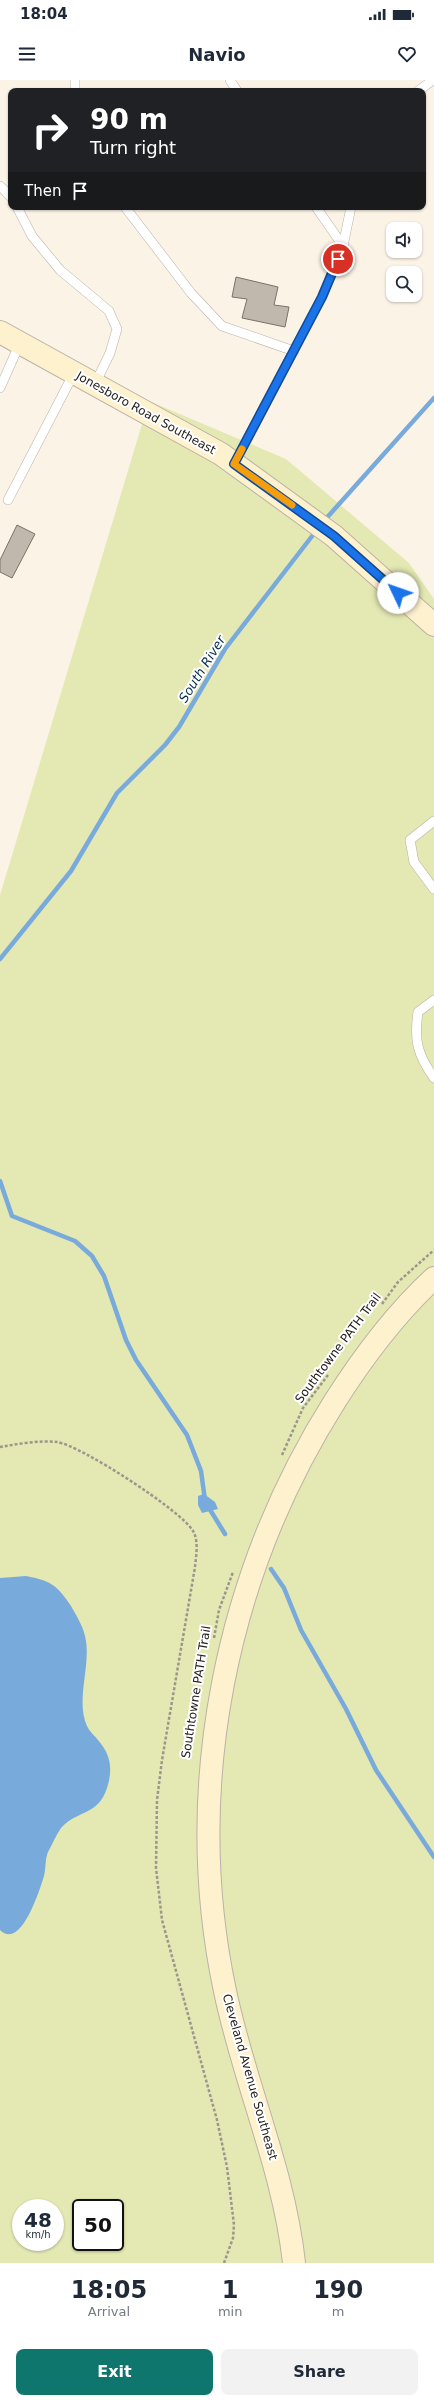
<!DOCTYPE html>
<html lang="en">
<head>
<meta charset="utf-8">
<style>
	:root { --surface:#fff; --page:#f2f2f3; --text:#1f2937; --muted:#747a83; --accent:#0f766e }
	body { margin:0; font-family:"DejaVu Sans",sans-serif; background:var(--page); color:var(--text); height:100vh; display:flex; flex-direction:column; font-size:15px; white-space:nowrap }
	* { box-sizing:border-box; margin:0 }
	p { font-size:13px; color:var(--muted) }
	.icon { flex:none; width:22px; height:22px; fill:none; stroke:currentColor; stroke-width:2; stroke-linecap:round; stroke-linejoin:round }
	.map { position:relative; height:2183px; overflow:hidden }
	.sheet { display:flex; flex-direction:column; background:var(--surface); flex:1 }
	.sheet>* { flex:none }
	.guide { position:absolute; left:8px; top:8px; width:418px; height:122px; border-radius:8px; box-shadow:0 1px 3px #0004; background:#202124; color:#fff; overflow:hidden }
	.fabs { position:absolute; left:386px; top:142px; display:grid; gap:8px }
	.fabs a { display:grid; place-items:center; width:36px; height:36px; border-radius:8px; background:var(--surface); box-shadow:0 1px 3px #0004; font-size:20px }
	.speed { position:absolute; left:12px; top:2119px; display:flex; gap:8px; font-size:20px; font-weight:700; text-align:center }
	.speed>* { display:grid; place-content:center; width:52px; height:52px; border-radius:50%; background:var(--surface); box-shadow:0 1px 3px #0004; line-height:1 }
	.speed small { font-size:10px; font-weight:400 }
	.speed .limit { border:2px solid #111; border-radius:6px; background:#fff; color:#111 }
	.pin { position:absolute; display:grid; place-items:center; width:34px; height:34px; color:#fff; margin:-17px; border:2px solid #fff; border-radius:50%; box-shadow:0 1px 4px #0007 }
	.me { position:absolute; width:44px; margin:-22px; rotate:312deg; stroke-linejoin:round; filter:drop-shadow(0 0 3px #0008) }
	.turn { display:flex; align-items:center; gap:14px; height:84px; padding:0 16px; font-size:18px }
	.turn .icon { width:52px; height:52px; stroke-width:2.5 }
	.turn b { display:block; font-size:28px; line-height:34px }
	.then { display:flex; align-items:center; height:38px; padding:0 16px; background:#0003; gap:8px; font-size:15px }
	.eta { display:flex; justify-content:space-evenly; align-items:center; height:68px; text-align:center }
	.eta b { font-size:24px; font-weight:700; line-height:28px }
	.button { display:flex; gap:8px; margin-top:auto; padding:8px 16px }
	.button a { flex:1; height:46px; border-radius:8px; background:var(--accent); color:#fff; font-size:16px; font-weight:700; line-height:46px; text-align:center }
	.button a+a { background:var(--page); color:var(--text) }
	.status { display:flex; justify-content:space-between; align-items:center; height:28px; padding:0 20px; background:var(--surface); direction:ltr }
	.status svg { height:11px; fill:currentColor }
	header { display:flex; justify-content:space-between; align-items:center; height:52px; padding:0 16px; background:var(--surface); font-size:18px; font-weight:700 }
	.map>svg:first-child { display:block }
	.green { fill:#e4e8b3; fill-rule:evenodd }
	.water { fill:#79aadc }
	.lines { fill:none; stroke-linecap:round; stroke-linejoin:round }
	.stream { stroke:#79aadc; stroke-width:4.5 }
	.building { fill:#c0b8ad; stroke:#797267 }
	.service-casing { stroke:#bab2a6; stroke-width:10 }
	.secondary-casing { stroke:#bab2a6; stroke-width:24 }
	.path { stroke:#9c968d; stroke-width:2.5; stroke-dasharray:3 2; stroke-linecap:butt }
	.service { stroke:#fff; stroke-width:9 }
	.secondary { stroke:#fef1ce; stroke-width:22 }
	.route-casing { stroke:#114b97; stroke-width:10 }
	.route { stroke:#1a73e8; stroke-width:7 }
	.slow { stroke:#f59e0b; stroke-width:7 }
	.labels { text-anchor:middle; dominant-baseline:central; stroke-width:4; stroke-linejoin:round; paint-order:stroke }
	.street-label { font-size:12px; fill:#24211d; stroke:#fff }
	.water-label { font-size:13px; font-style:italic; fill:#092f50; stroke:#fff }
</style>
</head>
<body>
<div class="status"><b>18:04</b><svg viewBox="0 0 49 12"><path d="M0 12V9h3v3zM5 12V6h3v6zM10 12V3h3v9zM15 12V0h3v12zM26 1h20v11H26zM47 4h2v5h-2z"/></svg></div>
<header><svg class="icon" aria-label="menu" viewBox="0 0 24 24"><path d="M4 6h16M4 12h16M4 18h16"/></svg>Navio<svg class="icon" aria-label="heart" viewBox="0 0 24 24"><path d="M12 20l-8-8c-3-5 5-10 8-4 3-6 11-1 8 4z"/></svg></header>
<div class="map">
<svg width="434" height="2183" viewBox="0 0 434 2183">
	<rect width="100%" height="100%" fill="#fcf3e7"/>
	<path class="green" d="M149,321L286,379L409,483L434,519V2183H0V815ZM21,2128H55V2162H21ZM81,2128H115V2162H81Z"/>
	<g class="water">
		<path d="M204,1414L215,1422L218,1429L202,1433L198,1425V1416Z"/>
		<path d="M26,1496C51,1501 56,1504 71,1526C76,1535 83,1546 85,1556C92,1584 75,1620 87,1646C89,1651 95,1656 98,1660C111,1675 113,1689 107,1708C98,1736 77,1730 61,1748C56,1755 52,1765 48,1772C45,1779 46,1788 44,1796C40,1809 21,1871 0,1850V1498Z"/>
	</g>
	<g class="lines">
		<g class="stream">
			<path d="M323,442L434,318"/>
			<path d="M0,879L71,791L117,713L165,665L179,647L225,569L316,451"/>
			<path d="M0,1101L12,1136L75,1161L92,1176L104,1196L126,1260L136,1280L187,1355L201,1391L205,1420"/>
			<path d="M209,1428L225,1454"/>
			<path d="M271,1489L284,1508L301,1550L346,1629L376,1690L434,1777"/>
		</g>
	</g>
	<g class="building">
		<path d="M236,197L278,207L274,225L289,227L285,247L242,238L247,219L232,217Z"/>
		<path d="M17,445L35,454L12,498L0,492V480Z"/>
	</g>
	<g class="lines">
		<g class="service-casing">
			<g id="service">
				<path d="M75,0V11"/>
				<path d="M230,0L237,11"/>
				<path d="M418,11L433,0"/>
				<path d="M0,106L11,117"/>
				<path d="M17,127L32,156L60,190L109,231L117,249L110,273L95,304"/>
				<path d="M125,127L191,213L222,246L294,271"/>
				<path d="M316,127L343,166"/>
				<path d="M0,308L20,263"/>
				<path d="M234,384L322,217L343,166L351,127"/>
				<path d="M8,420L74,293"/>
				<path d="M434,741L410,760L414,782L434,809"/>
				<path d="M434,920L418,932C414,960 417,974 434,998"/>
			</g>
		</g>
		<g class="secondary-casing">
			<g id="secondary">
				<path d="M0,252L221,374L334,456L434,545"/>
				<path d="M294,2183C284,2089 244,2003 225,1911C182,1709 225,1495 335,1321C363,1277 395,1234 434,1198"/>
			</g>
		</g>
		<g class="path">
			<path d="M382,1224L398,1202L434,1170"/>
			<path d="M0,1367C18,1364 39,1360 57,1362C80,1365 182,1431 193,1451C199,1461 196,1476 195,1487L162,1680L157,1720L156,1788L162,1840L217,2040L227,2087L234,2145L233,2158L224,2183"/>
			<path d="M282,1375L303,1328L328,1295"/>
			<path d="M214,1558L219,1530L233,1492"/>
		</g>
		<use href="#service" class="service"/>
		<use href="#secondary" class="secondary"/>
	</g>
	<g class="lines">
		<g class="route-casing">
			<path id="route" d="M338,179L322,217L234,384L334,456L398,513"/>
		</g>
		<use href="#route" class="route"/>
		<path class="slow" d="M242,369L234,384L292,425"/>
	</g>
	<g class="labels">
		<g class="street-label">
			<text transform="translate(146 333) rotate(29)">Jonesboro Road Southeast</text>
			<text transform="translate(338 1268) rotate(-53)">Southtowne PATH Trail</text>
			<text transform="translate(196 1612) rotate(-81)">Southtowne PATH Trail</text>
			<text transform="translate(250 1997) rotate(74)">Cleveland Avenue Southeast</text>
		</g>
		<g class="water-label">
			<text transform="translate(202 589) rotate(-58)">South River</text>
		</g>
	</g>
</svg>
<div class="fabs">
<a><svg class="icon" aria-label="sound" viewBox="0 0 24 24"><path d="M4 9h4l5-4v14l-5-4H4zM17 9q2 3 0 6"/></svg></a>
<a><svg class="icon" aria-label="search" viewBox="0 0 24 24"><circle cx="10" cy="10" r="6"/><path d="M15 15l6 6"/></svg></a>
</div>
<div class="speed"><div>48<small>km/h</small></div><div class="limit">50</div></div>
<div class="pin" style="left:338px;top:179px;background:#d93025"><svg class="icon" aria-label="arrive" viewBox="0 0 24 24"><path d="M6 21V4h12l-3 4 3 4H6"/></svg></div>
<svg class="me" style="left:398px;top:513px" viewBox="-20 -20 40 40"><circle r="19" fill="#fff"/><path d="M0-13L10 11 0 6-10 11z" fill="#1a73e8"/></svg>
<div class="guide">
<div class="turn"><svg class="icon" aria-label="right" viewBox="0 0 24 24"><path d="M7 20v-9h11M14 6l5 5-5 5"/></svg><div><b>90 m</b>Turn right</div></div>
<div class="then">Then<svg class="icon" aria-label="arrive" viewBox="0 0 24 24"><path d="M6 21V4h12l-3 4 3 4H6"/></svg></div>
</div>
</div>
<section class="sheet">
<div class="eta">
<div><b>18:05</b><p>Arrival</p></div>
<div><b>1</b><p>min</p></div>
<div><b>190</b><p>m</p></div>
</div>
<div class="button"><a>Exit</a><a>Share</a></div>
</section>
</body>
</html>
